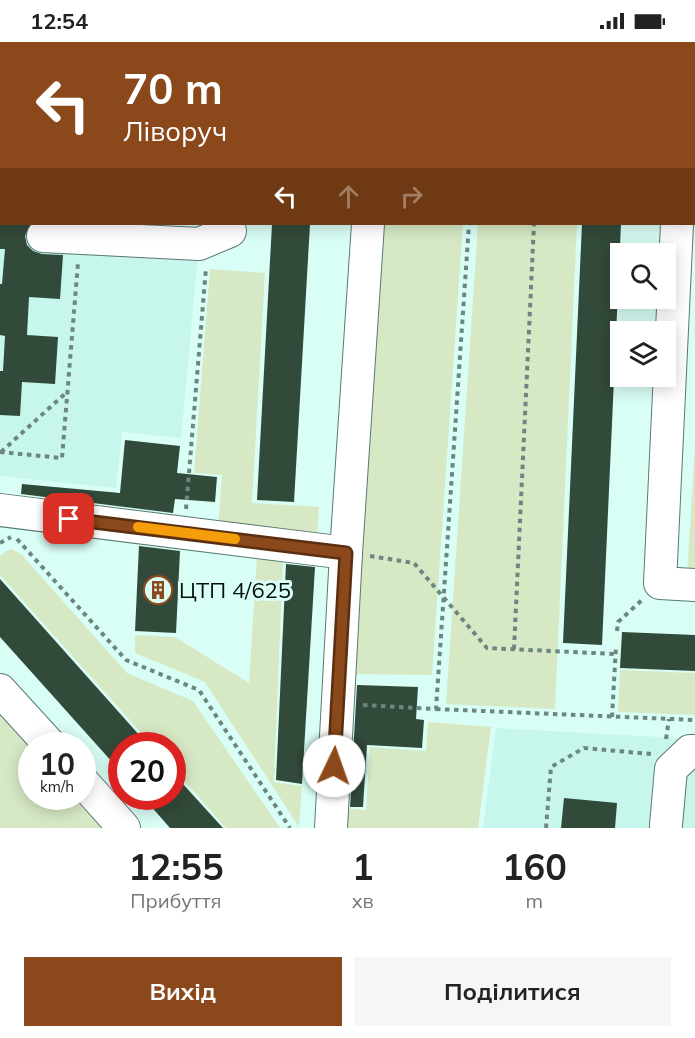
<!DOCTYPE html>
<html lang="uk">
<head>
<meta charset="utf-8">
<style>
	:root { --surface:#fff; --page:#f6f6f6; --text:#222; --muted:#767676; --accent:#8b481a }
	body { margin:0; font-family:Mulish,sans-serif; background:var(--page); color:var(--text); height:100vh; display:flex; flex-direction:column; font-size:22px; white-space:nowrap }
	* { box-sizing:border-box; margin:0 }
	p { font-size:20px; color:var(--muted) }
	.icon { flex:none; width:33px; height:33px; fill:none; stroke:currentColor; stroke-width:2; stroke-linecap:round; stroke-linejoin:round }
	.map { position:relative; height:786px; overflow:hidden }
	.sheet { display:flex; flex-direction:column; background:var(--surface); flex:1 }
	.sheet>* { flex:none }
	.banner { position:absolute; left:0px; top:0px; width:696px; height:183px; box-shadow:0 3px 15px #0003; background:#8b481a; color:#fff; overflow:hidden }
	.fabs { position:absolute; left:610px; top:201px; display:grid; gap:12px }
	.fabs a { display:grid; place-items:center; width:66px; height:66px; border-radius:0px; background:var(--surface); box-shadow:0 3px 15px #0003; font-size:30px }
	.speed { position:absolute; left:18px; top:690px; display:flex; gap:12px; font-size:30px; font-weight:700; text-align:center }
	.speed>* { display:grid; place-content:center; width:78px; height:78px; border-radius:50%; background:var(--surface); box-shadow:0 3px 15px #0003; line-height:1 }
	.speed small { font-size:15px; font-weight:400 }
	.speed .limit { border:9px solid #d22; background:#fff; color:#111 }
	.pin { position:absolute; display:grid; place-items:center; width:51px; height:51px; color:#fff; margin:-26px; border-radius:12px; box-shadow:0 3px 9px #0006 }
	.me { position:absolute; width:66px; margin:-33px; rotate:3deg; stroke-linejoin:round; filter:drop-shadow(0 0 4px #0008) }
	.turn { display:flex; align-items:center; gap:21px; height:126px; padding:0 24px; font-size:27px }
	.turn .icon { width:78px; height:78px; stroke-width:2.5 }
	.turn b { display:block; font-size:42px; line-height:51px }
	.lanes { display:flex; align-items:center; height:57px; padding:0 24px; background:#0003; justify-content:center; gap:30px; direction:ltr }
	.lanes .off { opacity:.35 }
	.eta { display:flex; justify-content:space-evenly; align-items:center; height:102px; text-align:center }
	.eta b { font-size:36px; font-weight:700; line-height:42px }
	.button { display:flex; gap:12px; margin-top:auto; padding:12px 24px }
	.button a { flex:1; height:69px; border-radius:0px; background:var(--accent); color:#fff; font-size:24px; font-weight:700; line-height:69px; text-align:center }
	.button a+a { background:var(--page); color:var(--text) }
	.status { display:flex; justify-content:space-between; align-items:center; height:42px; padding:0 30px; background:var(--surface); direction:ltr }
	.status svg { height:16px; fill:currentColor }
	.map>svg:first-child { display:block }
	.built { fill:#c6f6ec }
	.green { fill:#d7e9c4 }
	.building { fill:#324a3a }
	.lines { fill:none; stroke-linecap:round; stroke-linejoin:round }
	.minor-casing { stroke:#587973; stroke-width:34 }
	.path { stroke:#6e8681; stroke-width:4; stroke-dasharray:4.5 4.5; stroke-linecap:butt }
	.minor { stroke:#fff; stroke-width:32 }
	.route-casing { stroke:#5a2f11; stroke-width:15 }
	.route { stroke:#8b481a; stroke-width:10 }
	.slow { stroke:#f59e0b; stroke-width:10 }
	.labels { text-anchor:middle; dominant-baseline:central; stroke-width:6; stroke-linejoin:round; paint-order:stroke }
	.poi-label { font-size:22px; fill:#04100e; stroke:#d9fef6; text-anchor:start }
</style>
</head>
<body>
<div class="status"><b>12:54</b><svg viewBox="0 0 49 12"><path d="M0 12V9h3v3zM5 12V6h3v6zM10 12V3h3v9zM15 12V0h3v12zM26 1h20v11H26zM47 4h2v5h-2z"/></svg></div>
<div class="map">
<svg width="695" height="786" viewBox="0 0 695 786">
	<rect width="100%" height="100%" fill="#d9fef6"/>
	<g class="built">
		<path d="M0,145L2,182H159L199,202L181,396L122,390L116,446L0,434Z"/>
		<path d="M496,686L695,697V786H483Z"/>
	</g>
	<g class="green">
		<path d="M0,0L59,1L2,2L1,91Z"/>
		<path d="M170,0H331L332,1L171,2Z"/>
		<path d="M383,182H463L432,633L352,632Z"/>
		<path d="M478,182H577L555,667L446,662Z"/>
		<path d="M210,227L265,231L252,461L319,465L317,492L218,485L222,433L194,431Z"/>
		<path d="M695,402V535H687Z"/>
		<path d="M12,507L22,513L127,631L193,659L280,786H226L173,726L172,704L152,703L0,533V514L8,508Z"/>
		<path d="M257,513L283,516L274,740L302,744L299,785L205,640L135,611V593L175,595L249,641Z"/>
		<path d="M620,628L695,631V673L618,670Z"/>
		<path d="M0,666L32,704V754L80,755L108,786H0Z"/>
		<path d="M428,680L491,685L478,786H339L340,766L366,768L370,705L426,709Z"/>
	</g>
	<g class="building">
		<path d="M0,182H31L25,194L27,203L33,209L42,212L63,213L60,257L29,255L27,293L58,295L55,342L22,340L20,374L0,373V329H3L5,294L0,293V242H2L5,207H0Z"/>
		<path d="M272,182H310L294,460L257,458Z"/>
		<path d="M582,182H621L602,603L563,601Z"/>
		<path d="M125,398L180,404L177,431L217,435L215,460L175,457L173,471L21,452L22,442L120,451Z"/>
		<path d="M139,504L180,509L176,591L135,589Z"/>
		<path d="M286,522L315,525L302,742L276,738Z"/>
		<path d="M0,537L149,704H122V731L0,595Z"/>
		<path d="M622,590L695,593V629L620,626Z"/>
		<path d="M357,643L418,645L416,677L424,678L422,706L367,703L363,765H350Z"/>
		<path d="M172,730L223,786H170L142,754H172Z"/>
		<path d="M564,756L617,761L615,786H561Z"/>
	</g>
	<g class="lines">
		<g class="minor-casing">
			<g id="minor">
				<path d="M63,0L64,2"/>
				<path d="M364,0L365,2"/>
				<path d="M684,0V2"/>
				<path d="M481,2V0"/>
				<path d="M694,45H695"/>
				<path d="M677,182L660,541L695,543"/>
				<path d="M43,194L199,202L230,189"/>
				<path d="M0,468L346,511"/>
				<path d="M0,648L51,704"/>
				<path d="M82,739L124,786"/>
				<path d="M666,783L671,727L690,709H695"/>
				<path d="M331,786L346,511L368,182"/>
			</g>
		</g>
		<g class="path">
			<path d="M0,93H2"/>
			<path d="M0,124L2,123"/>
			<path d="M0,139H2"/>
			<path d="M0,156H2"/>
			<path d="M0,410L62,416L78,221"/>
			<path d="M1,410L68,349"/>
			<path d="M186,467L206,226"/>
			<path d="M17,497L126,618L199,648L290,786"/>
			<path d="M0,501L11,495"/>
			<path d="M370,514L414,521L487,606L615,612"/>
			<path d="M617,589L618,580L642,558"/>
			<path d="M514,607L534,182"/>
			<path d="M363,663L436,667L469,182"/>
			<path d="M436,667L695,678"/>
			<path d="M612,675L616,604"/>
			<path d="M666,697L669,677"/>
			<path d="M546,786L551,725L584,706L651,712"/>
		</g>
		<use href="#minor" class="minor"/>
	</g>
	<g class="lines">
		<g class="route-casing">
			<path id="route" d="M69,477L346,511L334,724"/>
		</g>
		<use href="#route" class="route"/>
		<path class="slow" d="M138,485L235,497"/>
	</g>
	<defs>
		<g id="building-ring" transform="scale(1.5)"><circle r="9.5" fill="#d9fef6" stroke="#8b481a" stroke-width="1.5"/><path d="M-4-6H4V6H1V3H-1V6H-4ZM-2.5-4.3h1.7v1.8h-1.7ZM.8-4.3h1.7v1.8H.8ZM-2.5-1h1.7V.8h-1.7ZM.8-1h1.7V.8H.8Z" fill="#8b481a"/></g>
	</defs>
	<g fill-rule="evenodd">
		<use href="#building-ring" x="158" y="548"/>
	</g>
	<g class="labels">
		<g class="poi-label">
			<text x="179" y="548">ЦТП 4/625</text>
		</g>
	</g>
</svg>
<div class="fabs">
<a><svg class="icon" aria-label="search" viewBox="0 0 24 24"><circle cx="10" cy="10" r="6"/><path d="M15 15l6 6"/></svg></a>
<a><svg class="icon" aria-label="layers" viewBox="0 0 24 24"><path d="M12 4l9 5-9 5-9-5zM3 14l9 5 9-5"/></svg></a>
</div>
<div class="speed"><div>10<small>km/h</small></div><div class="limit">20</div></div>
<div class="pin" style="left:69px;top:477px;background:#d93025"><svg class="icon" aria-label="arrive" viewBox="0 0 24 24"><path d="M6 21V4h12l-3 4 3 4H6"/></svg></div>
<svg class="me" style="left:334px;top:724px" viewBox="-20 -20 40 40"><circle r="19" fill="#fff"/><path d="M0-13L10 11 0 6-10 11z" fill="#8b481a"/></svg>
<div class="banner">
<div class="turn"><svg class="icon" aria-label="left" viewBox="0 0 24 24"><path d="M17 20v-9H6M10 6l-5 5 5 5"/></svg><div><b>70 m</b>Ліворуч</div></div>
<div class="lanes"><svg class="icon" aria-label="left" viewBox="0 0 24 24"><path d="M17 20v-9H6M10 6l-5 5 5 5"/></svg><svg class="icon off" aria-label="ahead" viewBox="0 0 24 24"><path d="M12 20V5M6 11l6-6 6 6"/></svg><svg class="icon off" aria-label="right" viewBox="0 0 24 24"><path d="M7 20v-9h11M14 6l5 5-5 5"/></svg></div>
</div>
</div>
<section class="sheet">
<div class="eta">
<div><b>12:55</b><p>Прибуття</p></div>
<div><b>1</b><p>хв</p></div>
<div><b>160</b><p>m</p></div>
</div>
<div class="button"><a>Вихід</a><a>Поділитися</a></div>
</section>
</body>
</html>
